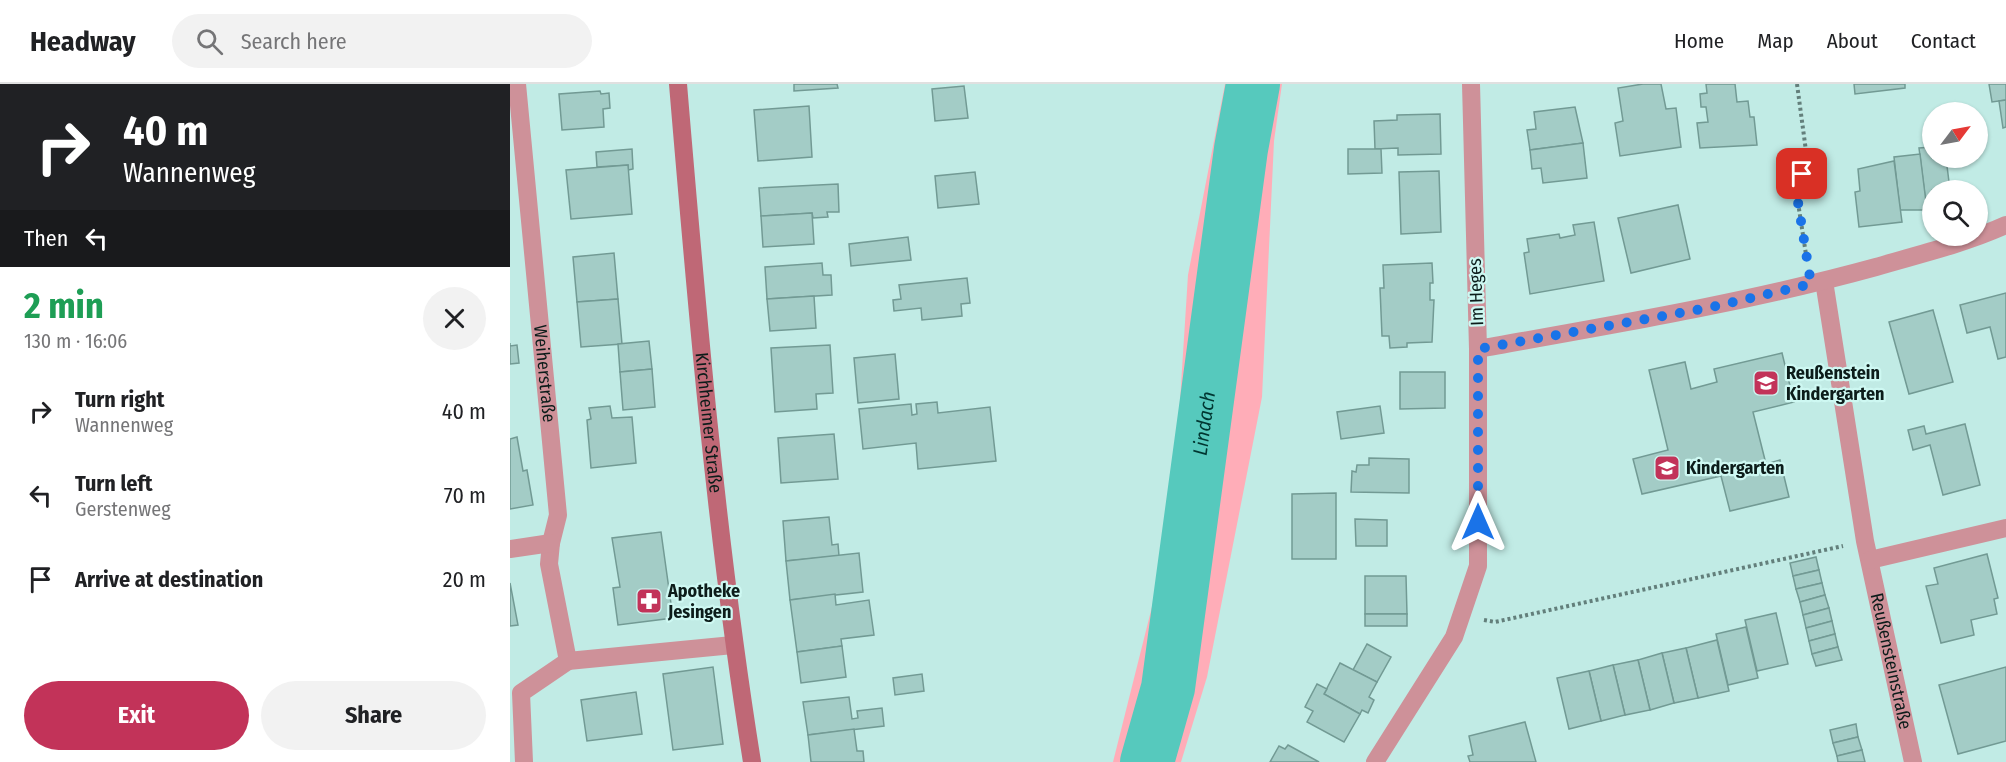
<!DOCTYPE html>
<html lang="en">
<head>
<meta charset="utf-8">
<style>
	:root { --surface:#fff; --page:#f2f2f2; --text:#202124; --muted:#757577; --line:#e0e0e0; --accent:#c23359 }
	body { margin:0; font-family:"Fira Sans Condensed",sans-serif; background:var(--page); color:var(--text); height:100vh; display:flex; flex-direction:column; font-size:22px; white-space:nowrap }
	* { box-sizing:border-box; margin:0 }
	p { font-size:20px; color:var(--muted) }
	.icon { flex:none; width:33px; height:33px; fill:none; stroke:currentColor; stroke-width:2; stroke-linecap:round; stroke-linejoin:round }
	.map { position:relative; flex:1; overflow:hidden }
	.sheet { display:flex; flex-direction:column; background:var(--surface); width:510px }
	.sheet>* { flex:none }
	.top-card { background:#202124; color:#fff; overflow:hidden }
	.needle { width:39px; rotate:58deg }
	.buttons { position:absolute; left:1412px; top:18px; display:grid; gap:12px }
	.buttons a { display:grid; place-items:center; width:66px; height:66px; border-radius:50%; background:var(--surface); box-shadow:0 2px 4px #0004; font-size:30px }
	.pin { position:absolute; display:grid; place-items:center; width:51px; height:51px; color:#fff; margin:-26px; border-radius:12px; box-shadow:0 3px 9px #0006 }
	.me { position:absolute; width:66px; margin:-33px; rotate:0deg; stroke-linejoin:round; filter:drop-shadow(0 0 4px #0008) }
	.turn { display:flex; align-items:center; gap:21px; height:126px; padding:0 24px; font-size:27px }
	.turn .icon { width:78px; height:78px; stroke-width:2.5 }
	.turn b { display:block; font-size:42px; line-height:51px }
	.then { display:flex; align-items:center; height:57px; padding:0 24px; background:#0003; gap:12px; font-size:22px }
	.round { display:grid; place-items:center; flex:none; width:63px; height:63px; border-radius:32px; background:var(--page) }
	.overview { display:flex; align-items:center; justify-content:space-between; height:102px; padding:0 24px }
	h1 { font-size:36px; font-weight:700; line-height:45px; color:#1e9e55 }
	.primary-button { display:flex; gap:12px; margin-top:auto; padding:12px 24px }
	.primary-button a { flex:1; height:69px; border-radius:36px; background:var(--accent); color:#fff; font-size:24px; font-weight:700; line-height:69px; text-align:center }
	.primary-button a+a { background:var(--page); color:var(--text) }
	ul { padding:0; list-style:none }
	li { display:flex; align-items:center; gap:18px; height:84px; padding:0 24px }
	li div { flex:1 }
	li b { display:block; font-size:22px }
	li em { font-style:normal }
	header { display:flex; align-items:center; gap:36px; box-sizing:border-box; height:84px; padding:0 30px; background:var(--surface); border-bottom:2px solid var(--line) }
	header strong { font-size:28px }
	nav { display:flex; gap:33px; margin-inline-start:auto; font-size:21px }
	.search { width:420px; height:54px; background:var(--page); display:flex; align-items:center; gap:15px; box-sizing:border-box; padding:0 21px; border-radius:33px; color:var(--muted); font-size:22px }
	main { display:flex; flex:1; min-height:0 }
	.map>svg:first-child { display:block }
	.green { fill:#ffadb8 }
	.lines { fill:none; stroke-linecap:round; stroke-linejoin:round }
	.river { stroke:#56c9bd; stroke-width:54 }
	.building { fill:#a3ccc6; stroke:#729a94; stroke-width:1.5 }
	.path { stroke:#637f7b; stroke-width:4; stroke-dasharray:3 3; stroke-linecap:butt }
	.minor { stroke:#ce9199; stroke-width:18 }
	.secondary { stroke:#bf6876; stroke-width:18 }
	.route { stroke:#1a73e8; stroke-width:10; stroke-dasharray:0 18 }
	.labels { text-anchor:middle; dominant-baseline:central; stroke-width:4.5; stroke-linejoin:round; paint-order:stroke }
	.street-label { font-size:18px; fill:#0c1c1a; stroke:#cef8f2 }
	.poi-label { font-size:18px; font-weight:bold; fill:#0c1c1a; stroke:#cef8f2; text-anchor:start }
	.water-label { font-size:20px; font-style:italic; fill:#003631; stroke:#cef8f2 }
</style>
</head>
<body>
<header>
<strong>Headway</strong>
<div class="search"><svg class="icon" aria-label="search" viewBox="0 0 24 24"><circle cx="10" cy="10" r="6"/><path d="M15 15l6 6"/></svg>Search here</div>
<nav><a>Home</a><a>Map</a><a>About</a><a>Contact</a></nav>
</header>
<main>
<section class="sheet">
<div class="top-card">
<div class="turn"><svg class="icon" aria-label="right" viewBox="0 0 24 24"><path d="M7 20v-9h11M14 6l5 5-5 5"/></svg><div><b>40 m</b>Wannenweg</div></div>
<div class="then">Then<svg class="icon" aria-label="left" viewBox="0 0 24 24"><path d="M17 20v-9H6M10 6l-5 5 5 5"/></svg></div>
</div>
<div class="overview"><div><h1>2 min</h1><p>130 m · 16:06</p></div><a class="round"><svg class="icon" aria-label="close" viewBox="0 0 24 24"><path d="M6 6l12 12M18 6L6 18"/></svg></a></div>
<ul>
<li><svg class="icon" aria-label="right" viewBox="0 0 24 24"><path d="M7 20v-9h11M14 6l5 5-5 5"/></svg><div><b>Turn right</b><p>Wannenweg</p></div><em>40 m</em></li>
<li><svg class="icon" aria-label="left" viewBox="0 0 24 24"><path d="M17 20v-9H6M10 6l-5 5 5 5"/></svg><div><b>Turn left</b><p>Gerstenweg</p></div><em>70 m</em></li>
<li><svg class="icon" aria-label="arrive" viewBox="0 0 24 24"><path d="M6 21V4h12l-3 4 3 4H6"/></svg><div><b>Arrive at destination</b></div><em>20 m</em></li>
</ul>
<div class="primary-button"><a>Exit</a><a>Share</a></div>
</section>
<div class="map">
<svg width="1496" height="678" viewBox="0 0 1496 678">
	<rect width="100%" height="100%" fill="#c1ebe5"/>
	<path class="green" d="M715,0H772L764,57L752,313L697,593L671,678H603L662,443L678,191Z"/>
	<g class="lines">
		<path class="river" id="s1" d="M637,678L658,604L731,65L743,0"/>
	</g>
	<g class="building">
		<path d="M284,0H327L328,4L284,7Z"/>
		<path d="M1133,0H1151L1156,25L1166,24L1171,63L1110,72L1105,39L1113,37L1108,4Z"/>
		<path d="M1196,0H1225L1227,18L1238,17L1240,33H1244L1247,61L1190,64L1187,39L1198,38L1196,23H1191L1190,10L1197,9Z"/>
		<path d="M1344,0H1395V4L1345,10Z"/>
		<path d="M1479,0H1496V16L1482,18Z"/>
		<path d="M454,2L458,34L425,37L422,5Z"/>
		<path d="M90,7L91,10L99,9L100,24L93,25L94,43L52,46L49,10Z"/>
		<path d="M1496,16V43L1493,44L1489,17Z"/>
		<path d="M299,22L302,73L248,77L244,26Z"/>
		<path d="M1065,23L1073,59L1020,66L1017,46L1026,45L1024,28Z"/>
		<path d="M930,30L931,70L888,71V64L865,65L864,37L887,36V31Z"/>
		<path d="M1073,59L1077,94L1033,99L1031,84L1022,85L1020,66Z"/>
		<path d="M1422,63V74H1436L1440,106H1422V119L1416,120L1409,64Z"/>
		<path d="M122,65L123,85L118,86V81L87,83L86,68Z"/>
		<path d="M838,65H871L872,89L838,90Z"/>
		<path d="M1410,70L1417,126H1390L1384,73Z"/>
		<path d="M1384,77L1392,138L1349,143L1345,108L1350,107L1348,85Z"/>
		<path d="M118,81L122,130L61,135L56,86Z"/>
		<path d="M929,87L931,148L891,150L889,88Z"/>
		<path d="M465,88L469,120L428,124L425,92Z"/>
		<path d="M328,100L329,128H317L318,133L303,134L302,129L251,132L249,104Z"/>
		<path d="M1168,121L1180,175L1121,189L1108,134Z"/>
		<path d="M302,129L304,160L253,163L251,132Z"/>
		<path d="M1084,138L1094,197L1020,210L1014,169L1019,168L1017,155L1049,150L1050,154L1065,151L1063,141Z"/>
		<path d="M398,153L401,176L341,182L339,160Z"/>
		<path d="M104,169L108,215L67,218L63,173Z"/>
		<path d="M312,179L313,191H321L322,211L257,215L255,183Z"/>
		<path d="M922,179L923,199H920V216H924L922,258L897,259V263L880,264L879,252H872L870,204H874L873,181Z"/>
		<path d="M457,194L460,219L451,220L452,232L412,236L411,224L384,227L383,216L391,215L389,201Z"/>
		<path d="M1496,209V273L1488,275L1480,243L1457,249L1450,221Z"/>
		<path d="M304,212L306,244L260,247L257,215Z"/>
		<path d="M108,215L112,260L71,263L67,218Z"/>
		<path d="M1423,226L1443,298L1399,310L1379,238Z"/>
		<path d="M139,257L142,285L110,288L108,260Z"/>
		<path d="M0,259V262L7,261L9,279L0,280Z"/>
		<path d="M320,261L323,309L306,310L307,325L265,328L261,264Z"/>
		<path d="M1272,269L1284,318L1243,328L1256,380L1270,376L1279,413L1220,427L1211,392L1132,410L1123,375L1158,366L1139,286L1175,278L1181,305L1207,298L1204,285Z"/>
		<path d="M385,270L389,315L348,319L344,274Z"/>
		<path d="M142,285L145,323L113,326L110,288Z"/>
		<path d="M890,288H935V324L890,325Z"/>
		<path d="M427,318L428,329L480,323L486,377L408,385L406,359L353,365L349,325L401,320L402,331L407,330L406,320Z"/>
		<path d="M100,322L102,334L122,333L126,379L81,384L77,336L81,335L79,324Z"/>
		<path d="M870,322L874,349L831,355L827,328Z"/>
		<path d="M1455,340L1470,401L1433,411L1420,361L1403,366L1398,346L1414,342L1416,350Z"/>
		<path d="M324,350L328,395L271,399L268,354Z"/>
		<path d="M7,353L13,387L17,386L23,421L0,425V355Z"/>
		<path d="M859,374L899,375V409L841,408L842,387L846,388L847,381H859Z"/>
		<path d="M826,409V475H782V410Z"/>
		<path d="M319,433L322,461L328,460L329,472L276,477L273,437Z"/>
		<path d="M845,435L877,436V462H846Z"/>
		<path d="M151,448L163,534L108,541L103,504L110,503L102,454Z"/>
		<path d="M349,469L353,508L280,516L276,477Z"/>
		<path d="M1477,470L1488,514L1484,515L1487,530L1461,536L1464,551L1431,559L1416,502L1428,500L1424,484Z"/>
		<path d="M1306,473L1309,486L1283,492L1280,479Z"/>
		<path d="M1309,486L1312,499L1286,505L1283,492Z"/>
		<path d="M855,492H896L897,530H855Z"/>
		<path d="M0,499L8,541L0,542Z"/>
		<path d="M1312,499L1315,511L1290,518L1286,505Z"/>
		<path d="M325,510L326,521L359,516L364,551L331,555L332,562L287,568L280,516Z"/>
		<path d="M1315,511L1319,524L1293,531L1290,518Z"/>
		<path d="M1319,524L1322,537L1296,544L1293,531Z"/>
		<path d="M1266,529L1278,580L1247,587L1235,536Z"/>
		<rect x="855" y="530" width="42" height="12"/>
		<path d="M1322,537L1325,550L1299,557L1296,544Z"/>
		<path d="M1236,543L1248,594L1218,601L1206,550Z"/>
		<path d="M1325,550L1328,563L1302,570L1299,557Z"/>
		<path d="M1207,556L1219,607L1188,614L1176,564Z"/>
		<path d="M857,560L881,573L867,598L843,586Z"/>
		<path d="M332,562L336,593L291,599L287,568Z"/>
		<path d="M1328,563L1332,576L1306,582L1302,570Z"/>
		<path d="M1176,564L1188,614L1164,619L1152,569Z"/>
		<path d="M1152,569L1164,619L1140,626L1128,576Z"/>
		<path d="M1128,576L1140,626L1115,631L1103,581Z"/>
		<path d="M830,579L867,598L859,613L864,616L858,629L852,626L850,630L814,610Z"/>
		<path d="M1103,581L1115,631L1091,637L1079,587Z"/>
		<path d="M203,583L213,660L163,666L153,590Z"/>
		<path d="M1496,583V657L1448,670L1429,601Z"/>
		<path d="M1079,587L1091,637L1059,645L1047,594Z"/>
		<path d="M412,590L414,607L385,611L383,594Z"/>
		<path d="M807,600L817,605L814,610L850,630L834,658L797,638L803,627L795,623Z"/>
		<path d="M126,608L132,650L77,657L71,616Z"/>
		<path d="M339,613L342,635L348,634L347,627L372,624L374,642L298,651L293,618Z"/>
		<path d="M1015,638L1026,678H960L958,672L963,671L959,652Z"/>
		<path d="M1346,640L1348,653L1323,659L1320,646Z"/>
		<path d="M344,645L347,667H353L354,678H301L298,651Z"/>
		<path d="M1348,653L1352,666L1327,672L1323,659Z"/>
		<path d="M778,661L809,678H760L769,662L775,665Z"/>
		<path d="M1352,666L1355,678H1328L1327,672Z"/>
	</g>
	<g class="lines">
		<g class="path">
			<path d="M1287,0L1296,67L1287,112L1297,177"/>
			<path d="M974,536L985,538L1333,462"/>
		</g>
		<g class="minor">
			<path id="s2" d="M7,0L48,431L41,459L39,480L58,577L11,609L14,678"/>
			<path id="s3" d="M1314,197L1355,457L1403,678"/>
			<path d="M968,265C1102,241 1235,219 1366,183C1410,170 1454,160 1496,141"/>
			<path d="M0,465L41,459"/>
			<path d="M1360,476L1496,444"/>
			<path d="M58,577L223,561"/>
			<path d="M865,678L944,553L968,482V265L961,0"/>
		</g>
		<path class="secondary" id="s4" d="M168,0C187,227 206,453 242,678"/>
	</g>
	<g class="lines">
		<path class="route" d="M968,438V265L1198,224L1301,200L1287,112L1292,90"/>
	</g>
	<defs>
		<g id="school-square" transform="scale(1.35)"><rect x="-9" y="-9" width="18" height="18" rx="4" fill="#c23359" stroke="#cef8f2"/><path d="M0-5L7-2L0 1L-7-2ZM-4 1L0 2.5L4 1V4Q0 6-4 4Z" fill="#fff"/></g>
		<g id="pharmacy-square" transform="scale(1.35)"><rect x="-9" y="-9" width="18" height="18" rx="4" fill="#c23359" stroke="#cef8f2"/><path d="M-2-6h4v4h4v4h-4v4h-4v-4h-4v-4h4Z" fill="#fff"/></g>
	</defs>
	<g fill-rule="evenodd">
		<use href="#school-square" x="1256" y="299"/>
		<use href="#school-square" x="1157" y="384"/>
		<use href="#pharmacy-square" x="139" y="517"/>
	</g>
	<g class="labels">
		<g class="street-label">
			<text transform="translate(966 208) rotate(-92)">Im Heges</text>
			<text stroke="none"><textPath href="#s2" startOffset="291">Weiherstraße</textPath></text>
			<text stroke="none"><textPath href="#s4" startOffset="340">Kirchheimer Straße</textPath></text>
			<text stroke="none"><textPath href="#s3" startOffset="386">Reußensteinstraße</textPath></text>
		</g>
		<g class="poi-label">
			<text x="1276" y="289">Reußenstein<tspan x="1276" dy="21">Kindergarten</tspan></text>
			<text x="1176" y="384">Kindergarten</text>
			<text x="158" y="507">Apotheke<tspan x="158" dy="21">Jesingen</tspan></text>
		</g>
		<g class="water-label">
			<text stroke="none"><textPath href="#s1" startOffset="344">Lindach</textPath></text>
		</g>
	</g>
</svg>
<div class="buttons">
<a><svg class="needle" viewBox="-14 -14 28 28"><path d="M0-13l5 13h-10z" fill="#e53935"/><path d="M0 13l5-13h-10z" fill="#757577"/></svg></a>
<a><svg class="icon" aria-label="search" viewBox="0 0 24 24"><circle cx="10" cy="10" r="6"/><path d="M15 15l6 6"/></svg></a>
</div>
<div class="pin" style="left:1292px;top:90px;background:#d93025"><svg class="icon" aria-label="arrive" viewBox="0 0 24 24"><path d="M6 21V4h12l-3 4 3 4H6"/></svg></div>
<svg class="me" style="left:968px;top:438px" viewBox="-20 -20 40 40"><path d="M0-17L14 15 0 8-14 15z" fill="#1a73e8" stroke="#fff" stroke-width="4"/></svg>
</div>
</main>
</body>
</html>
